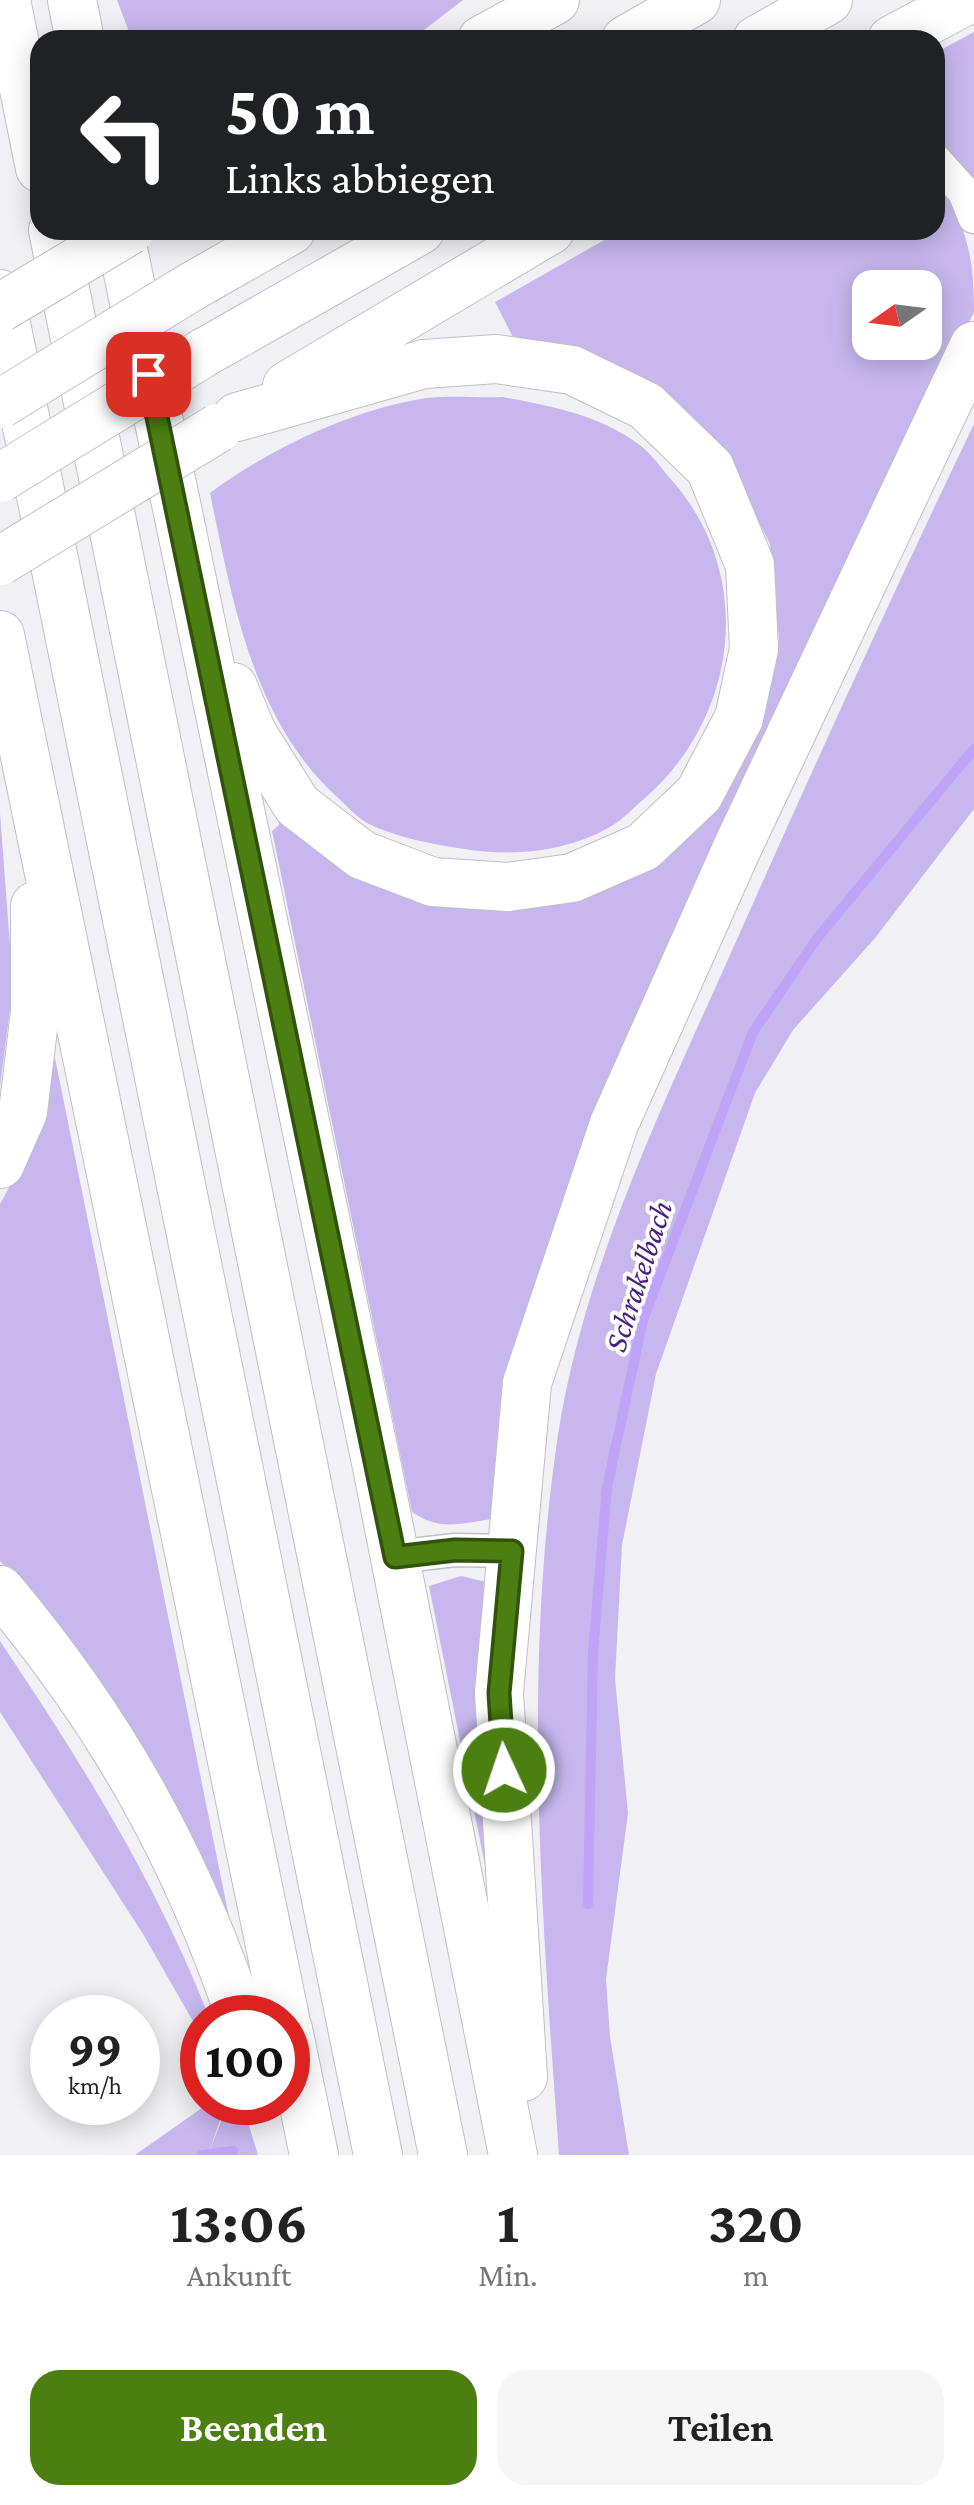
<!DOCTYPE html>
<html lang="de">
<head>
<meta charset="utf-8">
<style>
	:root { --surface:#fff; --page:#f6f6f6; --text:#222; --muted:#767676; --accent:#4b7f11 }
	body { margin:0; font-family:"Crimson Pro",serif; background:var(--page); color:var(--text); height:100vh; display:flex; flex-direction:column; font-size:38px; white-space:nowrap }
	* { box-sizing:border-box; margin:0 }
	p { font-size:32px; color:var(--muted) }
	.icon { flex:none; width:55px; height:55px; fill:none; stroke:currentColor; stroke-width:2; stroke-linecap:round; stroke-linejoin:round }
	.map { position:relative; height:2155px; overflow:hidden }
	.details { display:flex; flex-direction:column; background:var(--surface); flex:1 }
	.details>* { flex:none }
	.hud { position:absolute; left:30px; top:30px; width:915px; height:210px; border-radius:30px; box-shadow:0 5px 25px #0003; background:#202124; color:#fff; overflow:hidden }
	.needle { width:65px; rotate:256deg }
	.tools { position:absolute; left:852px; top:270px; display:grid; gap:20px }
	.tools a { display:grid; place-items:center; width:90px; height:90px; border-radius:20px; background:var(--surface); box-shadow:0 5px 25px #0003; font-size:50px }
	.speed { position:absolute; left:30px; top:1995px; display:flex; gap:20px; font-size:50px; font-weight:700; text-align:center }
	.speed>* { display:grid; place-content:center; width:130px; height:130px; border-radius:50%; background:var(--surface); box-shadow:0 5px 25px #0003; line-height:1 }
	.speed small { font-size:25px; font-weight:400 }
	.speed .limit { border:15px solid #d22; background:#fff; color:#111 }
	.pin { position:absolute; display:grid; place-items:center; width:85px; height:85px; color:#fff; margin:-42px; border-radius:20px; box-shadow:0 5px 15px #0006 }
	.me { position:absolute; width:110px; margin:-55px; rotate:357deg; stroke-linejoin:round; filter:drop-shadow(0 0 8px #0008) }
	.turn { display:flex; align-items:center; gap:35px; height:210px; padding:0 30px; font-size:45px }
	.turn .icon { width:130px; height:130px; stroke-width:2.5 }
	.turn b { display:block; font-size:70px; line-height:85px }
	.eta { display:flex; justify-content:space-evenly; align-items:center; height:170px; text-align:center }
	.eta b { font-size:60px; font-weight:700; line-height:70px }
	.primary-button { display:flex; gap:20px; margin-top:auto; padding:20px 30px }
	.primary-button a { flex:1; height:115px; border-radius:30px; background:var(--accent); color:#fff; font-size:40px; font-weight:700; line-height:115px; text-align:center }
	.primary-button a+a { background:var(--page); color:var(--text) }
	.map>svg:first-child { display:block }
	.green { fill:#c7b7ee; fill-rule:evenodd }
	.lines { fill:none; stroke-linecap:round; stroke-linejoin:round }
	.stream { stroke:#bea3f7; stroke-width:10 }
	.minor-casing { stroke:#c1bfc5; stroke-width:35 }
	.highway-casing { stroke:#c1bfc5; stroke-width:50 }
	.minor { stroke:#fff; stroke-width:32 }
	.highway { stroke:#fff; stroke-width:48 }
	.highway-bridge-casing { stroke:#c1bfc5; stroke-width:50; stroke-linecap:butt }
	.highway-bridge { stroke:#fff; stroke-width:48 }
	.route-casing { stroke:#31530b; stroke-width:25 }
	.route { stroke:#4b7f11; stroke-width:18 }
	.labels { text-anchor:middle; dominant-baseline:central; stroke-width:8; stroke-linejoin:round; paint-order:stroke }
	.water-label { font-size:32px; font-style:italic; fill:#481e7e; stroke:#fff }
</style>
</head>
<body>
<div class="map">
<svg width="974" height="2155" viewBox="0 0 974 2155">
	<rect width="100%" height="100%" fill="#f1f0f5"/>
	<g class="green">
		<path d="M117,0H463L411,40H132Z"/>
		<path d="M974,32V190L935,147V53Z"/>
		<path d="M935,181C968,223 974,260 974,312L803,663L493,1519C461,1523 441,1532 412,1512L272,831L279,825L276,805L321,849L581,898L664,862L719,800L756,736L779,639L770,544L735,474L516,343L495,302L622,230H935ZM870,288H925V342H870Z"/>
		<path d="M503,397C551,406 597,414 637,443C649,451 659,465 668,476C756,571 740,715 645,798C634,807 623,820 610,827C566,852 513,857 464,849C432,844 398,838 369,824C357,818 345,804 335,795C252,718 232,599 210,493C271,448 351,410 426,398C451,395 478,398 503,397Z"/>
		<path d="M974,424V809L875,938L793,1030L755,1093L656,1374L622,1545L615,1679L628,1813L606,1979L610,2037L629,2155H559C542,1914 522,1676 558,1435C584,1268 661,1109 730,955C809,777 890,599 974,424Z"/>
		<path d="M0,813L13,986L0,1086Z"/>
		<path d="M55,1058L233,1937C170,1793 110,1676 0,1561V1204L29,1151Z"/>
		<path d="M461,1576L490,1583L487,1875L429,1586Z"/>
		<path d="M0,1641C81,1762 156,1881 209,2017L202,2018V2037L143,1934L0,1712Z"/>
		<path d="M209,2103H226L209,2152L228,2103H242L258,2155H135Z"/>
	</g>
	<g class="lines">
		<g class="stream">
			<path d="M588,1904L593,1652L607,1487L643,1320L753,1032L818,937L974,749"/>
			<path d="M202,2155L233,2151"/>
		</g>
		<g class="minor-casing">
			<g id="minor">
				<path d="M935,160L964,192L974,217"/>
				<path d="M395,1557L455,1550L511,1551"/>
			</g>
		</g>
		<g class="highway-casing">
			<g id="highway">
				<path d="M6,0L40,168"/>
				<path d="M72,0L80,40"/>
				<path d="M482,40L555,0"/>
				<path d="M626,40L696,0"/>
				<path d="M757,40L828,0"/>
				<path d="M892,40L967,0"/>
				<path d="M53,230L443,2155"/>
				<path d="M119,230L377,1467L513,2155"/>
				<path d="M191,287L291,230"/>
				<path d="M0,294L378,2155"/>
				<path d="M205,352L420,230"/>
				<path d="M287,386L550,230"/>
				<path d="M0,635L285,2018"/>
				<path d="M233,687L252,733L297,805L362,855L433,882L508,887L572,878L643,847L699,794L739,718L754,649L750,565L710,468L646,406L572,370L496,359L424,364L237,417"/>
				<path d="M0,1164L23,1112L35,1012V906"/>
				<path d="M0,1590C111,1722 185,1854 241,2018"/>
				<path d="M288,2029L314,2155"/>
				<path d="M523,2077L499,1693L527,1383L614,1124L738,846L974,346"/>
			</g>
		</g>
		<use href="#minor" class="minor"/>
		<use href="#highway" class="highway"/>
		<g class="highway-bridge-casing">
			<g id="highway-bridge">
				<path d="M0,308L130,230"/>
				<path d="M0,404L191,287"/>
				<path d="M0,478L205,352"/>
				<path d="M0,561L218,428"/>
			</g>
		</g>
		<use href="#highway-bridge" class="highway-bridge"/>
	</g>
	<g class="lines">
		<g class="route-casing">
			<path id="route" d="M148,374L395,1557L455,1550L512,1551L499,1693L504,1770"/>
		</g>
		<use href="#route" class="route"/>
	</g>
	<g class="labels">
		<g class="water-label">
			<text transform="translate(638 1276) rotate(-72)">Schrakelbach</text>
		</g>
	</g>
</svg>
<div class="tools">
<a><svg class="needle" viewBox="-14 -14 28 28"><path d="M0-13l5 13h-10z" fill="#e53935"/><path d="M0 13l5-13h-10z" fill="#767676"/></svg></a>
</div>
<div class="speed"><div>99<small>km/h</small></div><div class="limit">100</div></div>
<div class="pin" style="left:148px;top:374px;background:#d93025"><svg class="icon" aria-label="arrive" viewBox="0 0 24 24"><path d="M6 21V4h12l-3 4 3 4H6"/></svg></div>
<svg class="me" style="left:504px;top:1770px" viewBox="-20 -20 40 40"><circle r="17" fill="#4b7f11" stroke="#fff" stroke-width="3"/><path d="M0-11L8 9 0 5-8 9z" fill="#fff"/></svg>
<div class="hud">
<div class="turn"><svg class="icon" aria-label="left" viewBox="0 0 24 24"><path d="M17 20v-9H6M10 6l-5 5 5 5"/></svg><div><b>50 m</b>Links abbiegen</div></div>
</div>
</div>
<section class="details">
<div class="eta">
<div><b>13:06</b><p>Ankunft</p></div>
<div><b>1</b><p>Min.</p></div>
<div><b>320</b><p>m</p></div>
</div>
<div class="primary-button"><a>Beenden</a><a>Teilen</a></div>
</section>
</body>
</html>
